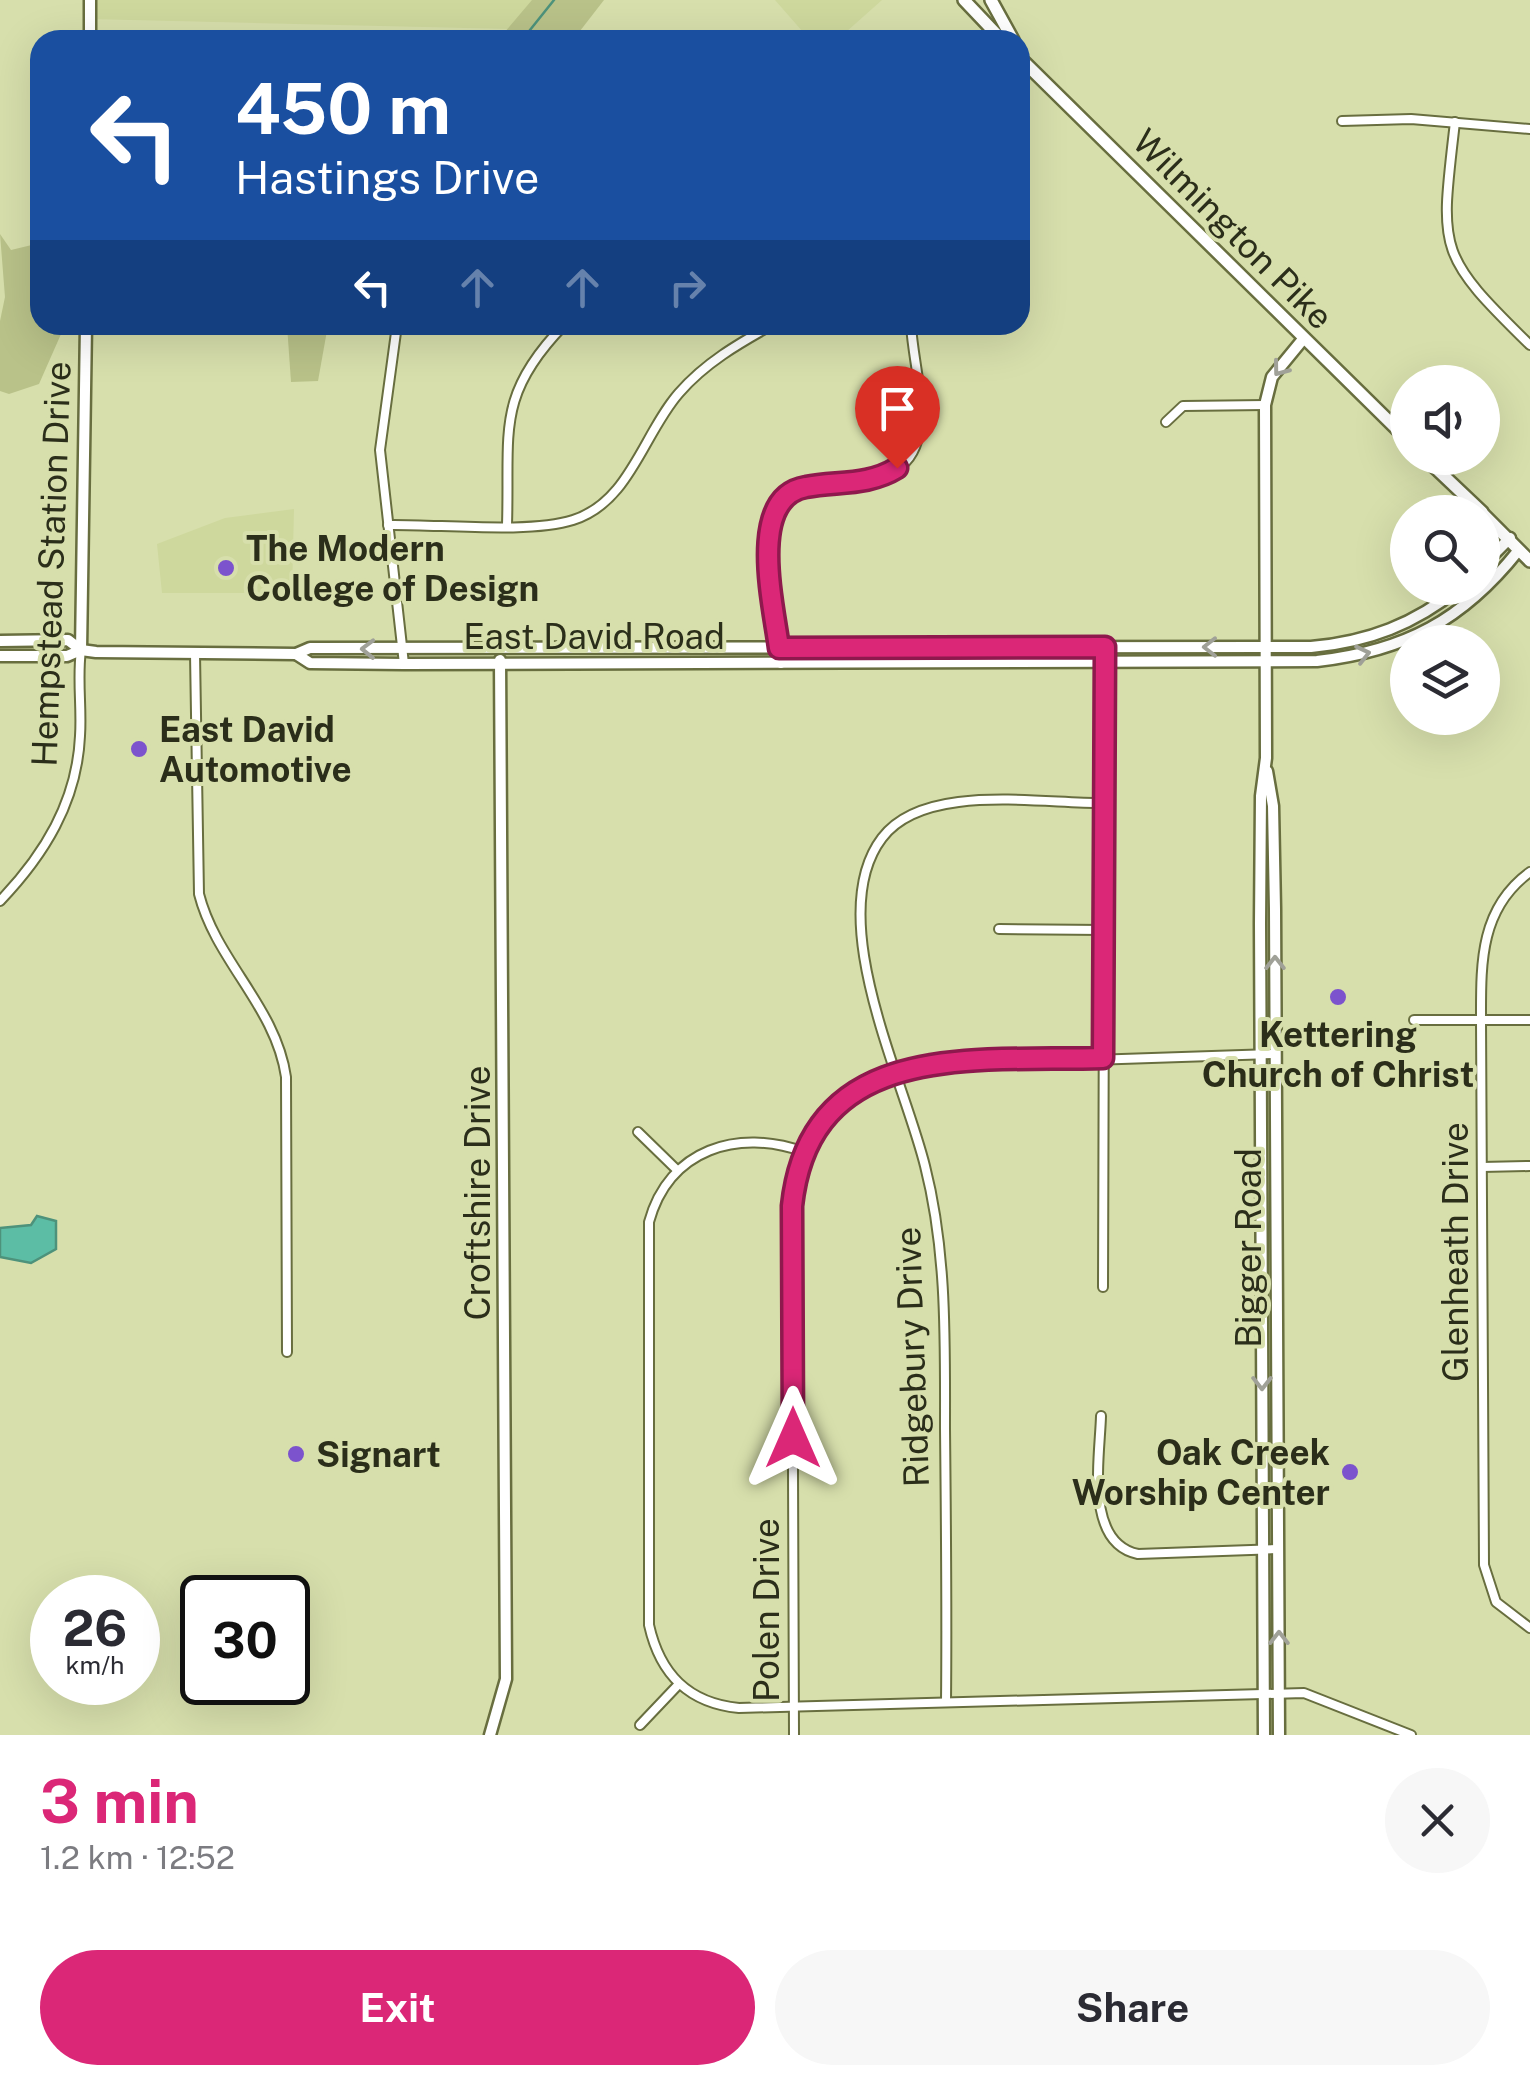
<!DOCTYPE html>
<html lang="en">
<head>
<meta charset="utf-8">
<style>
	:root { --surface:#fff; --page:#f7f7f7; --text:#2b2b33; --muted:#7c7c81; --accent:#db2777 }
	body { margin:0; font-family:"Public Sans",sans-serif; background:var(--page); color:var(--text); height:100vh; display:flex; flex-direction:column; font-size:38px; white-space:nowrap }
	* { box-sizing:border-box; margin:0 }
	p { font-size:32px; color:var(--muted) }
	.icon { flex:none; width:55px; height:55px; fill:none; stroke:currentColor; stroke-width:2; stroke-linecap:round; stroke-linejoin:round }
	.map { position:relative; height:1735px; overflow:hidden }
	.details { display:flex; flex-direction:column; background:var(--surface); flex:1 }
	.details>* { flex:none }
	.hud { position:absolute; left:30px; top:30px; width:1000px; height:305px; border-radius:30px; box-shadow:0 10px 40px #0002; background:#1a4fa0; color:#fff; overflow:hidden }
	.fabs { position:absolute; left:1390px; top:365px; display:grid; gap:20px }
	.fabs a { display:grid; place-items:center; width:110px; height:110px; border-radius:50%; background:var(--surface); box-shadow:0 10px 40px #0002; font-size:50px }
	.speed { position:absolute; left:30px; top:1575px; display:flex; gap:20px; font-size:50px; font-weight:700; text-align:center }
	.speed>* { display:grid; place-content:center; width:130px; height:130px; border-radius:50%; background:var(--surface); box-shadow:0 10px 40px #0002; line-height:1 }
	.speed small { font-size:25px; font-weight:400 }
	.speed .limit { border:5px solid #111; border-radius:15px; background:#fff; color:#111 }
	.pin { position:absolute; display:grid; place-items:center; width:85px; height:85px; color:#fff; margin:-102px -42px; border-radius:50% 50% 50% 0; rotate:-45deg; box-shadow:0 0 10px #0007 }
	.pin .icon { rotate:45deg }
	.me { position:absolute; width:110px; margin:-55px; rotate:0deg; stroke-linejoin:round; filter:drop-shadow(0 0 8px #0008) }
	.turn { display:flex; align-items:center; gap:35px; height:210px; padding:0 40px; font-size:45px }
	.turn .icon { width:130px; height:130px; stroke-width:2.5 }
	.turn b { display:block; font-size:70px; line-height:85px }
	.lanes { display:flex; align-items:center; height:95px; padding:0 40px; background:#0003; justify-content:center; gap:50px; direction:ltr }
	.lanes .off { opacity:.35 }
	.round { display:grid; place-items:center; flex:none; width:105px; height:105px; border-radius:52px; background:var(--page) }
	.overview { display:flex; align-items:center; justify-content:space-between; height:170px; padding:0 40px }
	h1 { font-size:60px; font-weight:700; line-height:75px; color:var(--accent) }
	.button { display:flex; gap:20px; margin-top:auto; padding:20px 40px }
	.button a { flex:1; height:115px; border-radius:60px; background:var(--accent); color:#fff; font-size:40px; font-weight:700; line-height:115px; text-align:center }
	.button a+a { background:var(--page); color:var(--text) }
	.map>svg:first-child { display:block }
	.built { fill:#ced89d }
	.green { fill:#b9c289 }
	.water { fill:#5cbda5; stroke:#4d927b; stroke-width:2.5 }
	.lines { fill:none; stroke-linecap:round; stroke-linejoin:round }
	.stream { stroke:#4d927b; stroke-width:2.5 }
	.street-casing { stroke:#686e3f; stroke-width:12 }
	.secondary-casing { stroke:#686e3f; stroke-width:15 }
	.primary-casing { stroke:#686e3f; stroke-width:16 }
	.street { stroke:#fff; stroke-width:8 }
	.secondary { stroke:#fff; stroke-width:10 }
	.primary { stroke:#fff; stroke-width:11 }
	.oneway { stroke:#a0a198 }
	.route-casing { stroke:#8e194d; stroke-width:25 }
	.route { stroke:#db2777; stroke-width:18 }
	.poi-dot { fill:#7c53cd; stroke:#d7dfac; stroke-width:4 }
	.labels { text-anchor:middle; dominant-baseline:central; stroke-width:8; stroke-linejoin:round; paint-order:stroke }
	.street-label { font-size:35px; fill:#2b2e1a; stroke:#d7dfac }
	.poi-label { font-size:35px; font-weight:bold; fill:#2b2e1a; stroke:#d7dfac; text-anchor:start }
</style>
</head>
<body>
<div class="map">
<svg width="1530" height="1735" viewBox="0 0 1530 1735">
	<rect width="100%" height="100%" fill="#d7dfac"/>
	<g class="built">
		<path d="M90,0H535L509,29L90,19Z"/>
		<path d="M775,0H882L837,40H810Z"/>
		<path d="M294,509L292,593H162L157,544L225,518Z"/>
	</g>
	<g class="green">
		<path d="M532,0H604L573,40H498Z"/>
		<path d="M0,234L11,250L40,243V325H65L39,384L9,394L0,391V321L5,297Z"/>
		<path d="M287,325H328L318,381L291,382Z"/>
	</g>
	<path class="water" d="M37,1216L56,1221V1249L31,1263L0,1257V1228L31,1225Z"/>
	<g class="lines">
		<g class="stream">
			<path d="M522,40L554,0"/>
			<path d="M37,295L40,294"/>
		</g>
		<g class="street-casing">
			<g id="street">
				<path d="M1342,121L1411,119L1530,129"/>
				<path d="M1455,122C1440,251 1436,253 1530,345"/>
				<path d="M397,325L380,450L404,664"/>
				<path d="M1166,422L1183,406L1265,405"/>
				<path d="M388,525C438,524 529,534 573,520C630,502 643,434 679,393C705,363 738,344 772,325"/>
				<path d="M507,525C510,432 495,396 564,325"/>
				<path d="M195,654L199,894C216,961 276,1007 286,1077L287,1352"/>
				<path d="M781,664C777,620 758,560 772,517C793,453 905,514 919,433C925,398 913,360 911,325"/>
				<path d="M1530,872C1479,909 1481,965 1481,1021L1484,1565L1496,1602L1530,1628"/>
				<path d="M0,901C44,855 77,802 80,736C82,707 77,679 81,650"/>
				<path d="M999,929L1104,930"/>
				<path d="M1414,1020H1530"/>
				<path d="M638,1132L677,1170"/>
				<path d="M804,1152C738,1128 669,1149 649,1222V1625C660,1674 688,1703 739,1708L1304,1693L1411,1735"/>
				<path d="M1482,1167L1530,1166"/>
				<path d="M1103,1287L1105,657"/>
				<path d="M1101,1416C1100,1456 1084,1543 1138,1554L1278,1549"/>
				<path d="M946,1702C947,1611 946,1520 945,1429C945,1341 947,1252 925,1166C904,1080 822,917 882,838C924,782 1041,804 1105,803"/>
				<path d="M640,1725L678,1685"/>
				<path d="M794,1735L792,1206C799,1136 842,1083 912,1066L1275,1054"/>
			</g>
		</g>
		<g class="secondary-casing">
			<g id="secondary">
				<path d="M90,0V40"/>
				<path d="M1482,566L1510,538"/>
				<path d="M0,641L68,640L81,650L96,652L296,654L310,648L1311,647C1368,642 1415,624 1459,588"/>
				<path d="M81,650L86,325"/>
				<path d="M296,654L310,663L404,664L1317,661C1405,651 1463,620 1518,551"/>
				<path d="M0,656H67L81,650"/>
				<path d="M1267,771L1273,806L1275,909L1279,1735"/>
				<path d="M490,1735L506,1679L500,660"/>
				<path d="M1264,1735L1260,923L1261,796L1266,758L1265,405L1272,377L1304,338"/>
			</g>
		</g>
		<g class="primary-casing">
			<g id="primary">
				<path d="M964,0L1002,40"/>
				<path d="M991,0L1013,40"/>
				<path d="M1020,58L1408,440"/>
				<path d="M1425,458L1482,512"/>
				<path d="M1482,513L1530,561"/>
			</g>
		</g>
		<use href="#street" class="street"/>
		<use href="#secondary" class="secondary"/>
		<use href="#primary" class="primary"/>
	</g>
	<defs><path id="oneway-chevron" d="M-2-3.5L2.5 0L-2 3.5" fill="none" stroke-width="1.6" stroke-linecap="round" stroke-linejoin="round" transform="scale(2.5)"/></defs>
	<g class="oneway">
		<use href="#oneway-chevron" transform="translate(1280 369) rotate(127)"/>
		<use href="#oneway-chevron" transform="translate(1210 647) rotate(-180)"/>
		<use href="#oneway-chevron" transform="translate(368 649) rotate(-179)"/>
		<use href="#oneway-chevron" transform="translate(1363 654) rotate(-13)"/>
		<use href="#oneway-chevron" transform="translate(1275 963) rotate(-90)"/>
		<use href="#oneway-chevron" transform="translate(1262 1383) rotate(90)"/>
		<use href="#oneway-chevron" transform="translate(1279 1638) rotate(-90)"/>
	</g>
	<g class="lines">
		<g class="route-casing">
			<path id="route" d="M793,1438L792,1206C810,1037 978,1062 1103,1058L1105,647L779,648C774,607 746,497 806,487C837,481 868,486 897,468"/>
		</g>
		<use href="#route" class="route"/>
	</g>
	<g class="poi-dot">
		<circle cx="226" cy="568" r="10"/>
		<circle cx="139" cy="749" r="10"/>
		<circle cx="1338" cy="997" r="10"/>
		<circle cx="296" cy="1454" r="10"/>
		<circle cx="1350" cy="1472" r="10"/>
	</g>
	<g class="labels">
		<g class="street-label">
			<text transform="translate(1233 229) rotate(45)">Wilmington Pike</text>
			<text transform="translate(51 564) rotate(-88)">Hempstead Station Drive</text>
			<text x="594" y="636">East David Road</text>
			<text transform="translate(477 1193) rotate(-90)">Croftshire Drive</text>
			<text transform="translate(1248 1248) rotate(-90)">Bigger Road</text>
			<text transform="translate(1455 1252) rotate(-90)">Glenheath Drive</text>
			<text transform="translate(912 1357) rotate(-92)">Ridgebury Drive</text>
			<text transform="translate(766 1610) rotate(-90)">Polen Drive</text>
		</g>
		<g class="poi-label">
			<text x="246" y="548">The Modern<tspan x="246" dy="40">College of Design</tspan></text>
			<text x="159" y="729">East David<tspan x="159" dy="40">Automotive</tspan></text>
			<text x="1338" y="1034" text-anchor="middle">Kettering<tspan x="1338" dy="40">Church of Christ</tspan></text>
			<text x="1330" y="1452" text-anchor="end">Oak Creek<tspan x="1330" dy="40">Worship Center</tspan></text>
			<text x="316" y="1454">Signart</text>
		</g>
	</g>
</svg>
<div class="fabs">
<a><svg class="icon" aria-label="sound" viewBox="0 0 24 24"><path d="M4 9h4l5-4v14l-5-4H4zM17 9q2 3 0 6"/></svg></a>
<a><svg class="icon" aria-label="search" viewBox="0 0 24 24"><circle cx="10" cy="10" r="6"/><path d="M15 15l6 6"/></svg></a>
<a><svg class="icon" aria-label="layers" viewBox="0 0 24 24"><path d="M12 4l9 5-9 5-9-5zM3 14l9 5 9-5"/></svg></a>
</div>
<div class="speed"><div>26<small>km/h</small></div><div class="limit">30</div></div>
<div class="pin" style="left:897px;top:468px;background:#d93025"><svg class="icon" aria-label="arrive" viewBox="0 0 24 24"><path d="M6 21V4h12l-3 4 3 4H6"/></svg></div>
<svg class="me" style="left:793px;top:1438px" viewBox="-20 -20 40 40"><path d="M0-17L14 15 0 8-14 15z" fill="#db2777" stroke="#fff" stroke-width="4"/></svg>
<div class="hud">
<div class="turn"><svg class="icon" aria-label="left" viewBox="0 0 24 24"><path d="M17 20v-9H6M10 6l-5 5 5 5"/></svg><div><b>450 m</b>Hastings Drive</div></div>
<div class="lanes"><svg class="icon" aria-label="left" viewBox="0 0 24 24"><path d="M17 20v-9H6M10 6l-5 5 5 5"/></svg><svg class="icon off" aria-label="ahead" viewBox="0 0 24 24"><path d="M12 20V5M6 11l6-6 6 6"/></svg><svg class="icon off" aria-label="ahead" viewBox="0 0 24 24"><path d="M12 20V5M6 11l6-6 6 6"/></svg><svg class="icon off" aria-label="right" viewBox="0 0 24 24"><path d="M7 20v-9h11M14 6l5 5-5 5"/></svg></div>
</div>
</div>
<section class="details">
<div class="overview"><div><h1>3 min</h1><p>1.2 km · 12:52</p></div><a class="round"><svg class="icon" aria-label="close" viewBox="0 0 24 24"><path d="M6 6l12 12M18 6L6 18"/></svg></a></div>
<div class="button"><a>Exit</a><a>Share</a></div>
</section>
</body>
</html>
